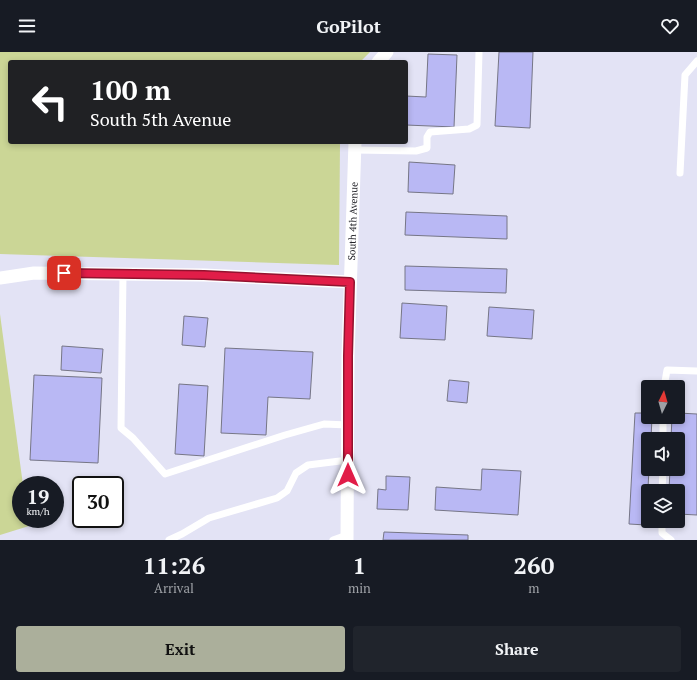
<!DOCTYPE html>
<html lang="en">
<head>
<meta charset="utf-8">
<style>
	:root { --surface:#171b24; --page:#20242c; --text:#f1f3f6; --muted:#9ea1a6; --accent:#abaf9b }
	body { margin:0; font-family:"PT Serif",serif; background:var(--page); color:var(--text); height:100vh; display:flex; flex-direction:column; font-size:15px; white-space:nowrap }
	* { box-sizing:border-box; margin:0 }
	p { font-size:13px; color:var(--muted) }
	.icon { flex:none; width:22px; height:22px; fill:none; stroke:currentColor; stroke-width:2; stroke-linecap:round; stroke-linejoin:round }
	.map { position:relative; height:488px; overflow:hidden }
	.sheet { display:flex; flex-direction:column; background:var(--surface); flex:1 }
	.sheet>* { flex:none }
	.guide { position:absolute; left:8px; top:8px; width:400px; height:84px; border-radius:4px; box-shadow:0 2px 6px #0003; background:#202124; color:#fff; overflow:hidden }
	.needle { width:26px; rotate:5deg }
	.tools { position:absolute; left:641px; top:328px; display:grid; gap:8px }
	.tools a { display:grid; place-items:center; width:44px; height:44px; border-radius:4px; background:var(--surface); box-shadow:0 2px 6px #0003; font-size:20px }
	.speed { position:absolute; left:12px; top:424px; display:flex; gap:8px; font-size:20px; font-weight:700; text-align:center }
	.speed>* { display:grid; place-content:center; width:52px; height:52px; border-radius:50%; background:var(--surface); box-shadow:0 2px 6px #0003; line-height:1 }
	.speed small { font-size:10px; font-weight:400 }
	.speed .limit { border:2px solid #111; border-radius:6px; background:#fff; color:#111 }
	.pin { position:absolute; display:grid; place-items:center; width:34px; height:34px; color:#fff; margin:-17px; border-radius:8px; box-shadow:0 2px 6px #0006 }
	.me { position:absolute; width:44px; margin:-22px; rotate:0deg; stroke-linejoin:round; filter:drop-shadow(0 0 3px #0008) }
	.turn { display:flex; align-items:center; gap:14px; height:84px; padding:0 16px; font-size:18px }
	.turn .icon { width:52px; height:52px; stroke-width:2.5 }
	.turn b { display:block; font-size:28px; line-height:34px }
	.eta { display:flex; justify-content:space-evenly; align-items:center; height:68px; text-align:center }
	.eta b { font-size:24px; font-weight:700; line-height:28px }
	.action { display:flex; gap:8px; margin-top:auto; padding:8px 16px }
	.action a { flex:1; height:46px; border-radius:4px; background:var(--accent); color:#111; font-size:16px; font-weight:700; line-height:46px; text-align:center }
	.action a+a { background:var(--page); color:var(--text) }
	header { display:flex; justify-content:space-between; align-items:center; height:52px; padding:0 16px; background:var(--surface); font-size:18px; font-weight:700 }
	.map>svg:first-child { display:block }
	.green { fill:#cbd696 }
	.building { fill:#b9b8f4; stroke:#767686 }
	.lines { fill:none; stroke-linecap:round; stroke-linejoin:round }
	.service { stroke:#fff; stroke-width:7 }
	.minor { stroke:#fff; stroke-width:13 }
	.route-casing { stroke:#92132f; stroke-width:10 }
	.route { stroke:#e11d48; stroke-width:7 }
	.labels { text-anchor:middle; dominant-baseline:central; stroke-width:3; stroke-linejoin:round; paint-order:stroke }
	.street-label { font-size:10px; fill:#232329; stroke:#fff }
</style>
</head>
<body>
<header><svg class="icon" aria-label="menu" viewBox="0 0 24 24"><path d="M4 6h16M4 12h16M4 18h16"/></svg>GoPilot<svg class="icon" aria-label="heart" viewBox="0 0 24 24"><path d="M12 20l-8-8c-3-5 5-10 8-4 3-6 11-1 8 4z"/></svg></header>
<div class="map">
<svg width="697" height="488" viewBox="0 0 697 488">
	<rect width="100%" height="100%" fill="#e3e3f5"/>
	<g class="green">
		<path d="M0,0H370L360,10H10V90H340L339,213L0,202Z"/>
		<path d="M0,262L23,433H21V467H28L29,474L0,483Z"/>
	</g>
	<g class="building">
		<path d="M499,0H533L530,76L495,74Z"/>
		<path d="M428,2L457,3L454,75L406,73V44L426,45Z"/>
		<path d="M409,110L455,113L453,142L408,140Z"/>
		<path d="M406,160L507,164V187L405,183Z"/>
		<path d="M405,214L507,217L506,241L405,238Z"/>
		<path d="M402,251L447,254L445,288L400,286Z"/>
		<path d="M489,255L534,258L532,287L487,284Z"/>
		<path d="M184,264L208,266L205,295L182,293Z"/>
		<path d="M62,294L103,297L101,321L61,318Z"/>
		<path d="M225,296L313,300L310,347L268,345L266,383L221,381Z"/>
		<path d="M34,323L102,326L98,411L30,408Z"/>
		<path d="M449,328L469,330L467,351L447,349Z"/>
		<path d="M179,332L208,334L204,404L175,402Z"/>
		<path d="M635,361H648V365H652L651,387H648V417H649L646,473L629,472Z"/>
		<path d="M678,361L697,362V463L678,462V439H669L670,417H678V387H671L672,365H678Z"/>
		<path d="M482,417L521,419L518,463L435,458L436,435L481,438Z"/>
		<path d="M386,424L410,425L408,458L377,457L378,437L386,438Z"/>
		<path d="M384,480L468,483V488H383Z"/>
	</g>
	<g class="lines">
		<g class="service">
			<path d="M355,98L416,99L427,96V85L430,80L469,77L477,73L479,0"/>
			<path d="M680,121L685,23L697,9"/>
			<path d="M123,222L121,376L133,386L165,422L285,383L324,372L348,373"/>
			<path d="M664,335L667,318L697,319"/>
			<path d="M663,387V365"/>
			<path d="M662,439L663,417"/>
			<path d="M662,469V481L671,488"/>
			<path d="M169,488L182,482L209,466L277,446L287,439L296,421L308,413L348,408"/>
			<path d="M333,488L347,483"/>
		</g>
		<g class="minor">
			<path d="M378,10L387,0"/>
			<path d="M0,226L34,221L204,223L350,230"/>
			<path id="s1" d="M347,488L348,304L355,90"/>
		</g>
	</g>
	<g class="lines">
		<g class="route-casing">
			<path id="route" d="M64,221L204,223L350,230L348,304V423"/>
		</g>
		<use href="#route" class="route"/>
	</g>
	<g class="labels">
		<g class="street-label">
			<text stroke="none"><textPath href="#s1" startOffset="319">South 4th Avenue</textPath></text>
		</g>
	</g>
</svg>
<div class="tools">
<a><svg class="needle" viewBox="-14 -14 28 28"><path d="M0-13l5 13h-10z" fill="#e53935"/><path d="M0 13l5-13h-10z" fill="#9ea1a6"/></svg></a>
<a><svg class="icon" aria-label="sound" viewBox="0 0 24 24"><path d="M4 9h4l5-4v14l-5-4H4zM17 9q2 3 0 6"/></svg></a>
<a><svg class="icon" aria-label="layers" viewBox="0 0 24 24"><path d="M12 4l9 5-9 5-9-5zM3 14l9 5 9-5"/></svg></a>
</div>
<div class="speed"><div>19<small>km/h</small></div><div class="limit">30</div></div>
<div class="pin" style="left:64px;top:221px;background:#d93025"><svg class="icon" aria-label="arrive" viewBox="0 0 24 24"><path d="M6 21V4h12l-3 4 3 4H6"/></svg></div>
<svg class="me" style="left:348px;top:423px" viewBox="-20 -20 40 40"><path d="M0-17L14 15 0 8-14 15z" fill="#e11d48" stroke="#fff" stroke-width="4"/></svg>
<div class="guide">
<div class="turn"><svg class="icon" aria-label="left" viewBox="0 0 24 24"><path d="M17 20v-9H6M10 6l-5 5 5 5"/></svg><div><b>100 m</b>South 5th Avenue</div></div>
</div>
</div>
<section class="sheet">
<div class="eta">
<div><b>11:26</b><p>Arrival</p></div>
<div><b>1</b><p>min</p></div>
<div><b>260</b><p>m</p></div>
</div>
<div class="action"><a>Exit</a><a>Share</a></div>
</section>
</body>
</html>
